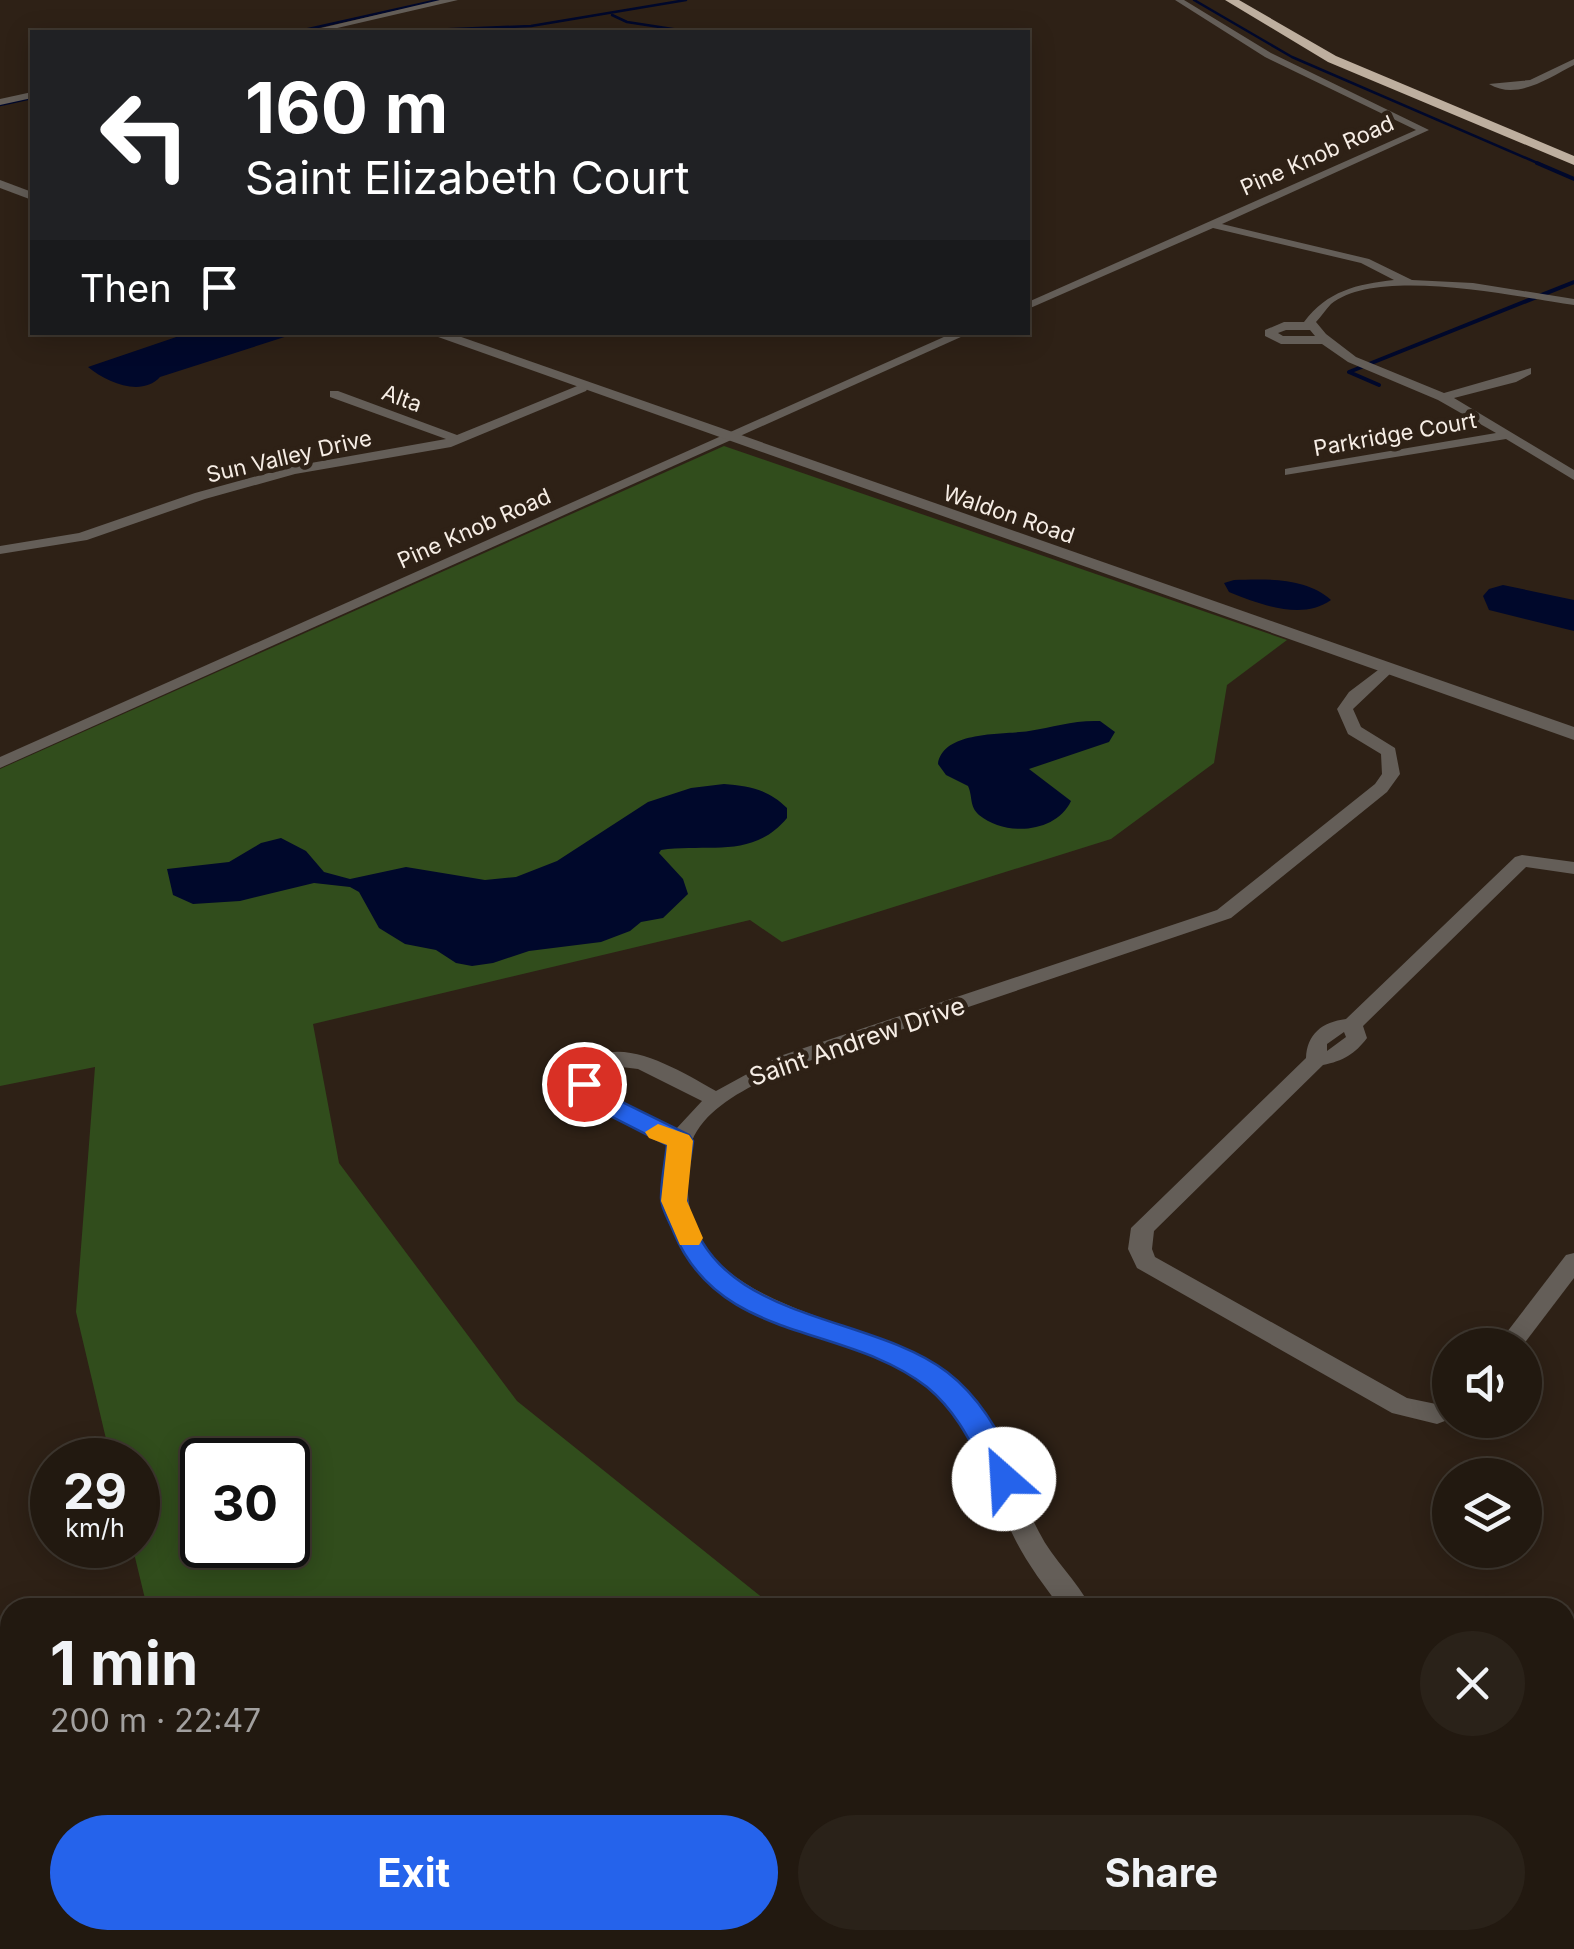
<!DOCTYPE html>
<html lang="en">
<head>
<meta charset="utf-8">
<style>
	:root { --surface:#221910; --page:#2a2219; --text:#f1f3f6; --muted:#a2a09f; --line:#3f3830; --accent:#2563eb }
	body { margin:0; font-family:Inter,sans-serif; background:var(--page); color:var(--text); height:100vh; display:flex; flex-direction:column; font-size:38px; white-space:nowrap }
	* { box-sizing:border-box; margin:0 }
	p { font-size:32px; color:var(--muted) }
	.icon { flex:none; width:55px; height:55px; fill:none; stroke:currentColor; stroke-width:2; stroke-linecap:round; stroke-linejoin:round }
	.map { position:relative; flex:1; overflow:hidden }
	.details { position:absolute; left:0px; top:1598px; width:1575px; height:352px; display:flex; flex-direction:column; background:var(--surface); border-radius:30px 30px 0 0; box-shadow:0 5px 25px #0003,0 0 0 2px var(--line) }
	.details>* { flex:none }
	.hud { position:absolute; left:30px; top:30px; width:1000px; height:305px; border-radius:0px; box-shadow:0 5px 25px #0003,0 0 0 2px var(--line); background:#202124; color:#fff; overflow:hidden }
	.fabs { position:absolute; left:1432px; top:1328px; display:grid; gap:20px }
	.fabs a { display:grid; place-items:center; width:110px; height:110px; border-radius:50%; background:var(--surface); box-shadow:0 5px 25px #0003,0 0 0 2px var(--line); font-size:50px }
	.speed { position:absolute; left:30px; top:1438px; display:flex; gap:20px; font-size:50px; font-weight:700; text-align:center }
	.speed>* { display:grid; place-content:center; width:130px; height:130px; border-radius:50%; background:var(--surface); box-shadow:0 5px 25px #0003,0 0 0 2px var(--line); line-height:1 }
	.speed small { font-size:25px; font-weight:400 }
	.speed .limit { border:5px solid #111; border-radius:15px; background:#fff; color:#111 }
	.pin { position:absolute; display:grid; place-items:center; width:85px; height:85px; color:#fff; margin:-42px; border:5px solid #fff; border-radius:50%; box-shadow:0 2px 10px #0007 }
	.me { position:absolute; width:110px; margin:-55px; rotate:334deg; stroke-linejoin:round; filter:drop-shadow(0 0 8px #0008) }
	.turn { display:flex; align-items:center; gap:35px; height:210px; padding:0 50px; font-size:45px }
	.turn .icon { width:130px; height:130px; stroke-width:2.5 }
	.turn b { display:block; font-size:70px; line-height:85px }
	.then { display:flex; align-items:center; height:95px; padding:0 50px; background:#0003; gap:20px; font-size:38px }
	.round { display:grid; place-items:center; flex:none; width:105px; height:105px; border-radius:52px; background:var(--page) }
	.headline { display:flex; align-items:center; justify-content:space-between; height:170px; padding:0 50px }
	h1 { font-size:60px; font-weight:700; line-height:75px }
	.button { display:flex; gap:20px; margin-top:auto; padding:20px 50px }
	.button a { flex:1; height:115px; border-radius:60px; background:var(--accent); color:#fff; font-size:40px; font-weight:700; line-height:115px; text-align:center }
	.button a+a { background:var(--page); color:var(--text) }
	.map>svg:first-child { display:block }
	.green { fill:#314d1c; fill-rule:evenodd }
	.water { fill:#00082b }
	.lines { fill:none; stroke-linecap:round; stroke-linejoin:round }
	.stream-far1 { stroke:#00082b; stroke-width:2.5 }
	.stream { stroke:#00082b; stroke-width:4 }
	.minor { fill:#645e58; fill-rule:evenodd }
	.tertiary { fill:#645e58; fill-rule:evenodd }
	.motorway { fill:#beaf9f; fill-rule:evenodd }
	.route { fill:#2563eb; stroke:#184099; stroke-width:2.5 }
	.slow { fill:#f59e0b }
	.labels { text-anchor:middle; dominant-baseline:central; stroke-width:9; stroke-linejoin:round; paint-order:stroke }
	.far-street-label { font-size:22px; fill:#f6ede5; stroke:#2e2116 }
	.street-label { font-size:25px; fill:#f6ede5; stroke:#2e2116 }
</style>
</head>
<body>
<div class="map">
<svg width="1574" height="1949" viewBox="0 0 1574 1949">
	<rect width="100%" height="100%" fill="#2e2116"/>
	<g class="green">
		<path d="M724,446L1287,640L1227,685L1214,763L1111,839L782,942L750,920L313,1024L339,1163L517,1401L774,1607H147L132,1545H138V1460H111L76,1312L95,1067L0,1086V769ZM202,1460H288V1545H202Z"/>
		<path d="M445,1940H999L1013,1949H453Z"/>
	</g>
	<g class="water">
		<path d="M191,332L297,333L160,377C142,397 107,383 88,367Z"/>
		<path d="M1234,580C1265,579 1306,577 1331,600C1302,621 1259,604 1229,592L1224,583Z"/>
		<path d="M1503,585L1574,600V631L1489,610L1483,596L1489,589Z"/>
		<path d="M1100,721L1115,732L1109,742L1029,769L1071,801C1056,833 1006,837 979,815C969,806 973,797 968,786L946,775L938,764C943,730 1004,735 1029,731C1054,727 1073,720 1100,721Z"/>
		<path d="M724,784C749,786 768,789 787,808V818C752,860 708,843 661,850L659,853L683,879L688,894L663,918L641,922L630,931L601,942L529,951L493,963L472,966L456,963L436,950L405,944L379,928L359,892L350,887L314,883L240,901L193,904L173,895L167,869L229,862L261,843L281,838L306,851L324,872L350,879L406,867L485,880L516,877L557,861L648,802L691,788Z"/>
	</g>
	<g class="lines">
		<g class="stream-far1">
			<path d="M1194,0L1292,57L1542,165"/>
			<path d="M612,15L627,22L692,32"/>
			<path d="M295,32L438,0"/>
			<path d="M379,32L531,26L686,0"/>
			<path d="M0,105L32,98"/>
		</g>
		<g class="stream">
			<path d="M1537,163L1574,179"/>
			<path d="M1379,385L1349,372L1574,282"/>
		</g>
		<g class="minor">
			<path d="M1175,0H1184L1271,53L1429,130L1222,224L1369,259L1412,280L1473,283L1574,299V305C1517,297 1378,266 1331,304C1326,309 1321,317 1316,322L1326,334L1356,357L1444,393L1531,368V374L1516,382L1454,398L1574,470V480L1506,439L1285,475V469L1290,468L1496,433L1438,400L1348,362L1322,344H1281L1265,336V330L1284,322H1304C1327,291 1357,284 1394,280L1361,263L1213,228L1028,309V302L1416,130L1265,57ZM1286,330H1310L1315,336H1283L1278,333Z"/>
			<path d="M1574,59V65C1548,78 1517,101 1489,84L1530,80Z"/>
			<path d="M955,332H972L0,768V757Z"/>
			<path d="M582,384L588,388L586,391L451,447L295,474L205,499L87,540L0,554V546L79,533L195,493L294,466L446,439L330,397V391H338L457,435Z"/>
			<path d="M1386,664L1394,669L1392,672L1353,709L1361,727L1395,748L1400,774L1387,792L1231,918L794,1066C760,1082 707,1103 692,1141C687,1152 688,1166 688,1178C680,1316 872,1312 949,1375C997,1415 1011,1479 1039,1532C1053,1560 1077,1580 1091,1608H1061C1042,1583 1024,1559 1011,1531C991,1487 978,1439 945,1403C902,1356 840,1346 783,1325C702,1294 652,1232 668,1144L587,1103L573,1085C577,1079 581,1070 586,1065C617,1030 685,1074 716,1091L780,1056L1217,910L1375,784L1382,774L1381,754L1348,734L1337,709L1349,692ZM613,1066L638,1069L702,1101L676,1129L603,1093L595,1084L602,1072Z"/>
			<path d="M1522,855L1574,862V874L1526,867L1363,1026L1367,1038C1355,1054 1343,1061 1323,1065L1154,1231L1152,1249L1155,1257L1407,1398L1436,1404L1450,1399V1419L1437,1424L1392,1413L1137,1268L1128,1249L1131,1228L1306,1058C1307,1034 1322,1022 1346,1019L1515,857ZM1344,1032L1346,1037L1327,1051V1044Z"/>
			<path d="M1574,1253V1278L1523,1345H1497L1566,1255Z"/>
			<path d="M1372,1940H1410L1414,1949H1376Z"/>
		</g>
		<g class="tertiary">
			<path d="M440,0H458L320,32H304Z"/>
			<path d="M32,92V98L0,105V99Z"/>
			<path d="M0,180L32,192V200L0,188Z"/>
			<path d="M424,332H447L1574,727V740Z"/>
		</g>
		<path class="motorway" d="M1225,0H1239L1336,56L1574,156V165L1328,62Z"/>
	</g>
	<path class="route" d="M584,1077L593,1079L604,1093L689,1135L693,1141C691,1159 684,1184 687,1202C711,1323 869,1312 947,1372C981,1398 1004,1439 1019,1479L1015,1487L1004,1491L994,1487C974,1450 960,1414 927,1387C846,1323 721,1344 674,1233C670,1222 661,1209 661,1198C661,1181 665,1162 667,1145L587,1104L572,1084Z"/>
	<path class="slow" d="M658,1124L689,1135L693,1141L687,1201L703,1238L699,1245H680L661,1201L667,1145L649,1138L645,1132Z"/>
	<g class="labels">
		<g class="far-street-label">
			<text transform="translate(1317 155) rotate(-24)">Pine Knob Road</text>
			<text transform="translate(402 398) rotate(20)">Alta</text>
			<text transform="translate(1395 434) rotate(-10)">Parkridge Court</text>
			<text transform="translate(289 456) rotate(-13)">Sun Valley Drive</text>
			<text transform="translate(1009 514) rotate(19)">Waldon Road</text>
			<text transform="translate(474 528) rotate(-24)">Pine Knob Road</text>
		</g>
		<g class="street-label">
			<text transform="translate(857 1041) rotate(-19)">Saint Andrew Drive</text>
		</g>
	</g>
</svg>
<div class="fabs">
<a><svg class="icon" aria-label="sound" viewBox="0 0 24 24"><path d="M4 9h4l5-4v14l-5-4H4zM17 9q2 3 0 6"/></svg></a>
<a><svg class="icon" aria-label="layers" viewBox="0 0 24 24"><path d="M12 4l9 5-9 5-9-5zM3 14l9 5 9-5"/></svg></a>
</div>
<div class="speed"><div>29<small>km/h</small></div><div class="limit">30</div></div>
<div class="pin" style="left:584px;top:1084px;background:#d93025"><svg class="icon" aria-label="arrive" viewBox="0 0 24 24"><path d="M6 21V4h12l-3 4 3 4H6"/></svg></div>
<svg class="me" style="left:1004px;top:1479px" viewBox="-20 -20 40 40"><circle r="19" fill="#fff"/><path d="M0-13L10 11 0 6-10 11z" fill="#2563eb"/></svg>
<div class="hud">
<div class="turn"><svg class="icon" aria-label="left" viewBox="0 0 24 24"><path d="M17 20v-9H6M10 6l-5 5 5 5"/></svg><div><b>160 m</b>Saint Elizabeth Court</div></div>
<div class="then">Then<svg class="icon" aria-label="arrive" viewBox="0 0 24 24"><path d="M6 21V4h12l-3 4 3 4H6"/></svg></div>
</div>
<section class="details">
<div class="headline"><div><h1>1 min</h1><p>200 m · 22:47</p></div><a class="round"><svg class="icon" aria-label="close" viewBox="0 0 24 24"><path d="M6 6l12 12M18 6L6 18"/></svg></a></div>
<div class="button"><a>Exit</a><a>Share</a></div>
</section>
</div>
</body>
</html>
